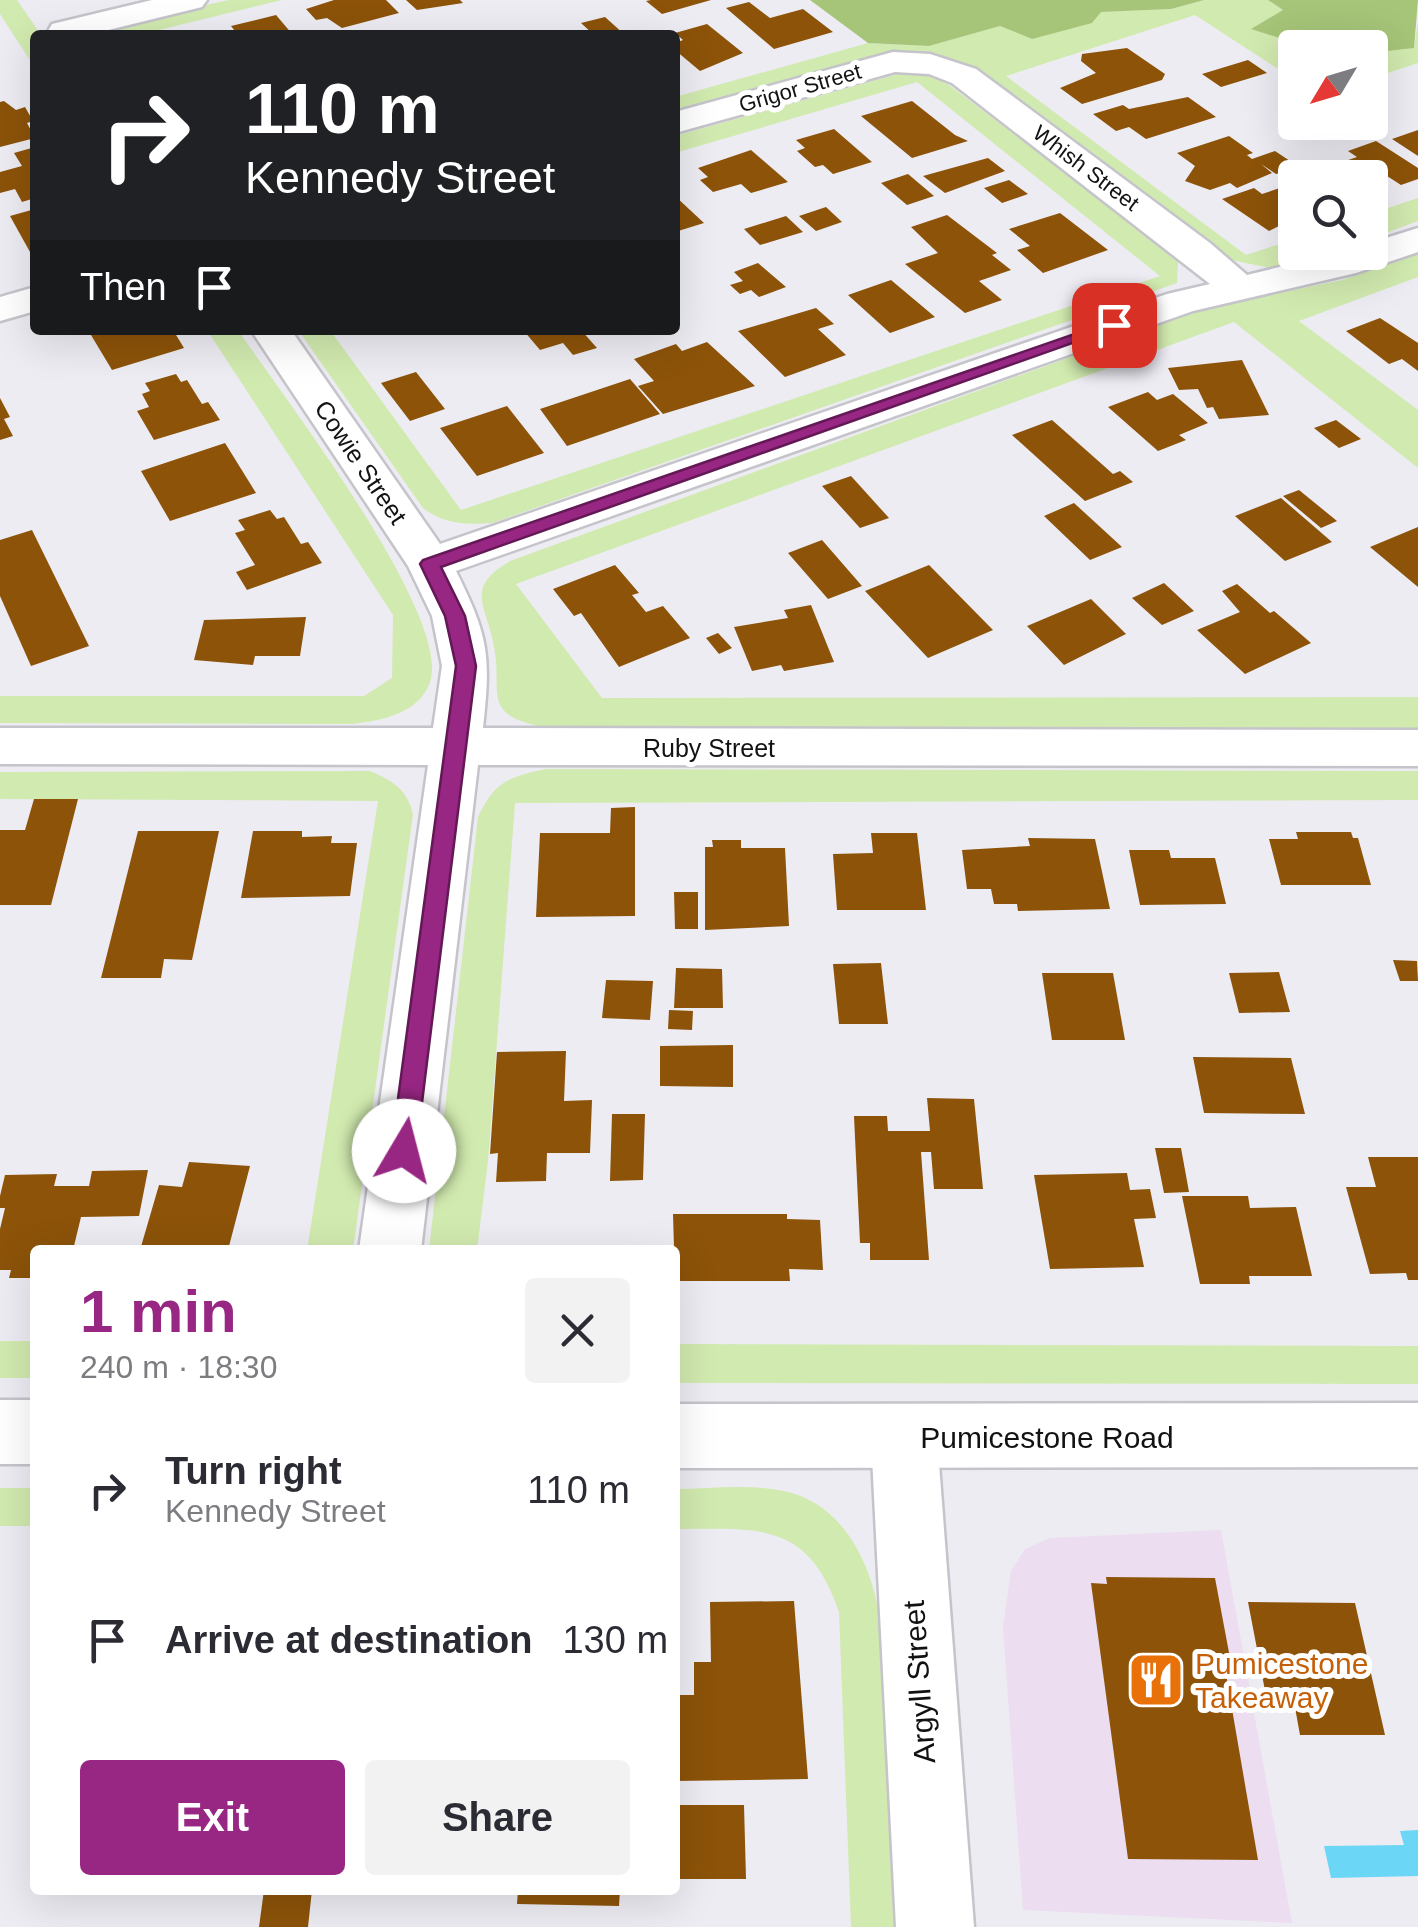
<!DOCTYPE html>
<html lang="en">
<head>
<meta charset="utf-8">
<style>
	:root { --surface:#fff; --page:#f2f2f3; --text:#2b2b33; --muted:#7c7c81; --accent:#982683 }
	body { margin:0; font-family:Arial,sans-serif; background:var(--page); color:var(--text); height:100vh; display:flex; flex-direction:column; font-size:38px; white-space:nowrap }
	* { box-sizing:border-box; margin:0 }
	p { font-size:32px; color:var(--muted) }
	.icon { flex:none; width:55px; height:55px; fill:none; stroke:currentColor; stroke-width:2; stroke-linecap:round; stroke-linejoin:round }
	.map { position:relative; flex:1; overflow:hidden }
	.side { position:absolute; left:30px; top:1245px; width:650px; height:650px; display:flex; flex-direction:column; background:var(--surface); border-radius:10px; box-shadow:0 10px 40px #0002 }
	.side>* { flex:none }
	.guide { position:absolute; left:30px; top:30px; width:650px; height:305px; border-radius:10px; box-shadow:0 10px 40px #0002; background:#202124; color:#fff; overflow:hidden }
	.needle { width:65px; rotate:232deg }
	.controls { position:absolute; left:1278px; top:30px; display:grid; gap:20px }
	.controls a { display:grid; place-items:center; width:110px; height:110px; border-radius:10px; background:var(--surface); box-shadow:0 10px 40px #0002; font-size:50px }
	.pin { position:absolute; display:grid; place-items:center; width:85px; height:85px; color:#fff; margin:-42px; border-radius:20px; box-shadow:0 5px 15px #0006 }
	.me { position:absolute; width:110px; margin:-55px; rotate:8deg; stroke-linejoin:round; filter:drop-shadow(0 0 8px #0008) }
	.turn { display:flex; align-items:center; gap:35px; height:210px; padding:0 50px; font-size:45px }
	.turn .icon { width:130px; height:130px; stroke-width:2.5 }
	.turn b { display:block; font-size:70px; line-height:85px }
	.then { display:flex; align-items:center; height:95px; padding:0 50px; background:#0003; gap:20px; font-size:38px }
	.round { display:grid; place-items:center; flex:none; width:105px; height:105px; border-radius:10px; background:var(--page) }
	.headline { display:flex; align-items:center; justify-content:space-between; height:170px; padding:0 50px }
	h1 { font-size:60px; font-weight:700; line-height:75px; color:var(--accent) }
	.primary-button { display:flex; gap:20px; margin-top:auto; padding:20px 50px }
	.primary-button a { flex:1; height:115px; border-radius:10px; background:var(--accent); color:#fff; font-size:40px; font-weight:700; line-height:115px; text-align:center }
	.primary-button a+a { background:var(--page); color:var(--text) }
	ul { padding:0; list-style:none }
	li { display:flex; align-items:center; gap:30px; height:150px; padding:0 50px }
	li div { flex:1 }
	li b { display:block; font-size:38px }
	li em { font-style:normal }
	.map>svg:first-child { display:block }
	.commercial { fill:#ecddf0 }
	.green { fill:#d1eaaf }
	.forest { fill:#a6c578 }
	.water { fill:#6cd6f7 }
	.building { fill:#8c5309 }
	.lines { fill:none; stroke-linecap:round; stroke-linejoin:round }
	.minor-casing { stroke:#c5c4cb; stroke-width:5 }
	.secondary-casing { stroke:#c5c4cb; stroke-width:5 }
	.minor { fill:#fff; fill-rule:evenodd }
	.secondary { fill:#fff; fill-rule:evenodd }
	.route { fill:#982683; stroke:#631955; stroke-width:2.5 }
	.labels { text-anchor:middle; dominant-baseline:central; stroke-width:10; stroke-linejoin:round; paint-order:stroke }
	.far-street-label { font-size:22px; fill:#121214; stroke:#fff }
	.street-label { font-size:25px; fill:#121214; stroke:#fff }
	.near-street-label { font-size:30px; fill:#121214; stroke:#fff }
	.near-food-label { font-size:30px; fill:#c56008; stroke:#fff; text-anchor:start }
</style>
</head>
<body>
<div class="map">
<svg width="1418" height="1927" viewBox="0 0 1418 1927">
	<rect width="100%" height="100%" fill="#edecf3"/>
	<path class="commercial" d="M1221,1530L1292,1923L1023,1910L1003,1627L1011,1571L1025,1549L1050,1538Z"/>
	<g class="green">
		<path d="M0,0H17L41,35H35V68L0,14Z"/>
		<path d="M229,0H282L139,35L92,34L100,28Z"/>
		<path d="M1204,0H1268L1283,10L1252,29L1307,47L1295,48V80L1195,15L1006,76L1246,255L1295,239V252L1329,253L1270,268L1231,260L970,66L926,54L873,56L675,112V97L868,43L929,46L1000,26L1032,39L1100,12L1171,9Z"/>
		<path d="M1418,21V63L1370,79V53L1414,48Z"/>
		<path d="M905,72L931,75L949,85L1168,250L1178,262L1177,283L492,523C465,525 444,524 423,508L298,330H330L461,510L1160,276L917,82L675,153V136Z"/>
		<path d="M1418,198V221L1370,239V214Z"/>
		<path d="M1418,253V277L1299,321L1418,410V468L1234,322L516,584L602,698L1418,697V729L543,727C480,715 503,692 494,647C487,605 463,589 510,561L1205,308L1342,280Z"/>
		<path d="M207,330H238C279,391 453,616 430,682C419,714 382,720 353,724L0,723V696H364L392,678L393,615Z"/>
		<path d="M546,769L1418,771V800L515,803L488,1161L477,1250H429L478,817C495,781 509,777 546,769Z"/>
		<path d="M370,771C393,781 407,789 413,814L353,1250H307L378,801L0,799V772Z"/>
		<rect x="0" y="1341" width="35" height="37"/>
		<path d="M675,1344L1418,1346V1384L675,1383Z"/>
		<rect x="0" y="1488" width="35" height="38"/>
		<path d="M675,1489C708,1489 745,1484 778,1490C844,1500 872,1565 881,1623L897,1927H851L839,1612C808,1520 758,1529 675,1529Z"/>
	</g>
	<g class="forest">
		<path d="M810,0H1204L1171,9L1101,12L1092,23L1032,39L1000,26L929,46L868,43Z"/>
		<path d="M1268,0H1418L1414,48L1370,53V48L1307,47L1251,29L1283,10Z"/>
	</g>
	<path class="water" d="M1418,1830V1876L1331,1878L1324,1846L1404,1845L1400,1831Z"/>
	<g class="building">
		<path d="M334,0H386L399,13L342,28L327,18L316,20L306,9Z"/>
		<path d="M406,0H460L463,3L417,10Z"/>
		<path d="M711,0L662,14L646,1L651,0Z"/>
		<path d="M749,2L770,18L803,9L833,32L774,49L726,8Z"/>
		<path d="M276,15L293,35H238L231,26Z"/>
		<path d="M605,17L625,35H594L581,23Z"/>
		<path d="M707,24L743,53L700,71L675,50V43L683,40L675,33Z"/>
		<path d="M1127,48L1165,74L1162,80L1082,104L1060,88L1096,73L1081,61L1082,54Z"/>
		<path d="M1248,60L1267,73L1221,87L1202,74Z"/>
		<path d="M1188,97L1216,117L1146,139L1129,127L1116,131L1093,114L1123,105L1129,109Z"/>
		<path d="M4,101L16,110L25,107L33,121L27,123L35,138L0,147V102Z"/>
		<path d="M912,101L955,135L968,141L912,158L861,116Z"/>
		<path d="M834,129L872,162L833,174L823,165L815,167L797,151L805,148L796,140Z"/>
		<path d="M1418,130V156L1392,139Z"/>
		<path d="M1229,136L1253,153L1247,155L1252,159L1275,151L1299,167L1276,174L1261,164L1272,173L1237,188L1230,183L1210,190L1185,181L1195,166L1177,153Z"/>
		<path d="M1376,141L1418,168V179L1401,185L1387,176L1370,181V178H1348L1331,166L1357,157L1348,151Z"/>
		<path d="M35,147V198L22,202L15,189L0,193V172L22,166L14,153Z"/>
		<path d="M751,150L788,182L751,193L741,184L713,192L700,180L708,177L698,168Z"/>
		<path d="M988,158L1005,171L945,193L923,176Z"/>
		<path d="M908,174L934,196L907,205L881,183Z"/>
		<path d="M1009,180L1028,194L1002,203L984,188Z"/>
		<path d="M1295,183V218L1269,231L1222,199L1254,188L1262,194Z"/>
		<path d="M675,196L704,223L675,232Z"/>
		<path d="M826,207L842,222L816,231L799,216Z"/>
		<path d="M35,209V250L30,252L10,216Z"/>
		<path d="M1060,213L1108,250L1043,273L1017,250L1030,246L1009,229Z"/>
		<path d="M947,215L997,253L992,255L1011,270L979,281L1002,300L965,313L905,264L938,253L911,227Z"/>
		<path d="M786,216L803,232L760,245L744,229Z"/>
		<path d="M758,263L786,287L759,297L751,290L740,294L730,285L743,281L734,272Z"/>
		<path d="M891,280L935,317L890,333L848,295Z"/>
		<path d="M816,308L834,324L818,329L846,355L785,377L738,331Z"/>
		<path d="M1380,318L1418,343V371L1402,359L1389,364L1346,331Z"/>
		<path d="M107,330H173L184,348L112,370L91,335Z"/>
		<path d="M581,330L597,348L573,355L563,343L540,350L524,331Z"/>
		<path d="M707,342L755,386L663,414L638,386L654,381L634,359L676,344L682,351Z"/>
		<path d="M1242,360L1269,415L1219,419L1213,407L1207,408L1198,389L1179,390L1168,368Z"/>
		<path d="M416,372L445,409L410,421L381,383Z"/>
		<path d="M176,374L181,382L187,380L202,404L208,402L220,420L154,440L137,411L149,407L142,394L150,391L145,383Z"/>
		<path d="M630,379L660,414L567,446L540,409Z"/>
		<path d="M1148,392L1157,400L1173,394L1208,423L1179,435L1186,440L1158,451L1108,407Z"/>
		<path d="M0,398L10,417L4,419L13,436L0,440Z"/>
		<path d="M507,406L544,453L477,476L440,428Z"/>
		<path d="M1052,420L1113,474L1120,471L1133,482L1085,501L1012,435Z"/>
		<path d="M1336,420L1361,439L1339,448L1314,428Z"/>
		<path d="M225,443L256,493L170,521L141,471Z"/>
		<path d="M851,476L889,518L860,528L822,486Z"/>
		<path d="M1299,490L1337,521L1321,528L1283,496Z"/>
		<path d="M1281,498L1332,542L1285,561L1235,516Z"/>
		<path d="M1074,503L1122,547L1090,560L1044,516Z"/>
		<path d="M270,510L277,519L284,517L301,544L308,542L322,563L247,590L236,572L255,565L235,533L245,530L238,520Z"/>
		<path d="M1418,527V587L1370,547Z"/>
		<path d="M32,530L89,646L31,666L0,596V540Z"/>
		<path d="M822,540L862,586L828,599L788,553Z"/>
		<path d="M615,565L639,593L632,595L646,612L663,606L690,638L619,667L581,613L574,616L553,589Z"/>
		<path d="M929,565L993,630L928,658L865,591Z"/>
		<path d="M1164,583L1194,611L1162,625L1132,598Z"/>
		<path d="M1237,584L1270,613L1274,611L1311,643L1245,674L1197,630L1240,612L1222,591Z"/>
		<path d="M1091,599L1126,634L1064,665L1027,626Z"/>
		<path d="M811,605L834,662L784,671L781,665L752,671L734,627L788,618L784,610Z"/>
		<path d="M306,617L300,656H255L253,665L194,660L204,620Z"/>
		<path d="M718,633L732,648L719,654L706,638Z"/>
		<path d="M34,799H78L51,905H0V830H25Z"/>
		<path d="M635,807V916L536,917L540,833H610L611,808Z"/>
		<path d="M138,831H219L192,960L164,959L161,978H101Z"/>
		<path d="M253,831H302V837L332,836L331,843H357L350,896L241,898Z"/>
		<path d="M1296,832H1351L1353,838H1358L1371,885H1281L1269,839H1298Z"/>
		<path d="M871,833H917L926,910H837L833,854L873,853Z"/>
		<path d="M1028,838L1095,839L1110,909L1018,911L1017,904H994L991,889H967L962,850L1030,846Z"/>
		<path d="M712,840H741V848H785L789,926L705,930V847H713Z"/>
		<path d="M1129,850H1169L1171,858H1215L1226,904L1140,905Z"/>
		<path d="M674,892H698V929H675Z"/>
		<path d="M1393,960L1417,961L1418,981H1400Z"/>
		<path d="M881,963L888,1024H839L833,964Z"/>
		<path d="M676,968L722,969L723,1008H674Z"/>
		<path d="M1279,972L1290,1012L1239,1013L1229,973Z"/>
		<path d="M1042,973H1113L1125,1040H1052Z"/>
		<path d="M606,980L653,981L650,1020L602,1018Z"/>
		<path d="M669,1010L693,1011L692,1030L668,1029Z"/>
		<path d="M733,1045V1087L660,1086V1046Z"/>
		<path d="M566,1051L564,1101L592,1100L590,1153H547L546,1181L496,1182L498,1153L490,1154L497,1052Z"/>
		<path d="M1193,1057L1291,1058L1305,1114L1204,1113Z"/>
		<path d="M927,1098L974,1099L983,1189H934L931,1152H921L929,1260H870V1243H860L854,1116H887L888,1131H930Z"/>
		<path d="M612,1114H645L643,1180L610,1181Z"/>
		<path d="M1155,1148H1181L1189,1192L1164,1193Z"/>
		<path d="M1368,1157H1418V1280H1408L1406,1273L1370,1274L1346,1187H1376Z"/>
		<path d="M189,1162L250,1166L228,1250H140L159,1185L182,1187Z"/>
		<path d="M148,1170L139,1216L81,1217L73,1250H35L34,1278H9L11,1270H0V1229L5,1208H0V1196L5,1175L57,1174L54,1186H89L92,1171Z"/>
		<path d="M1127,1173L1130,1190L1150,1189L1156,1218L1134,1219L1144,1267L1050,1269L1034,1175Z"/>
		<path d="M1182,1196H1248L1250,1208L1296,1207L1312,1276H1249L1250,1284H1200Z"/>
		<path d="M673,1214H787V1219L820,1220L823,1270L789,1269L790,1281H675Z"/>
		<path d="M1106,1577L1215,1578L1233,1674H1226L1258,1860L1128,1859L1091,1583L1107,1584Z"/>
		<path d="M794,1601L808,1779L675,1781V1695H694V1662H711L710,1602Z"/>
		<path d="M1248,1602L1355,1603L1385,1735H1300L1294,1702L1267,1701Z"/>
		<path d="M675,1805H744L746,1879H675Z"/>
		<path d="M264,1890H312L308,1927H259Z"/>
		<path d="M518,1890H620L619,1906L517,1904Z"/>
	</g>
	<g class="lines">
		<g class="minor-casing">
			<g id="minor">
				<path d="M152,0H207L202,7L88,35H50L48,31L52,24Z"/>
				<path d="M893,52L930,54L976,69L1210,243L1247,275L1341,252H1370V243L1418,228V252L1356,273L1193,311L456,571C489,637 491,656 483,728L1418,730V766L478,765L421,1250H359L428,765L0,764V728H433L442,666L432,616L408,566L251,330H291L440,544L1167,294L1210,284L952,83L929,74L895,72L675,133V112Z"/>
				<path d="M35,287V311L0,321V297Z"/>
				<path d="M904,1405L927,1414L937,1437L974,1927H896L871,1437L881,1414Z"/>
			</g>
		</g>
		<g class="secondary-casing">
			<g id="secondary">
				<rect x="0" y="1400" width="35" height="64"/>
				<path d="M1418,1403V1467L675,1468V1404Z"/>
			</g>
		</g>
		<use href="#minor" class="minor"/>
		<use href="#secondary" class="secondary"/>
	</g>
	<path class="route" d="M1109,322L1123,325L441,567L465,616L476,666L416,1151L412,1158L404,1162L395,1158L391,1151L456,666L445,616L420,564L423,560Z"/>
	<defs>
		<g id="restaurant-square" transform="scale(2.875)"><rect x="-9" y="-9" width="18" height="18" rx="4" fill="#e8710a" stroke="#fff"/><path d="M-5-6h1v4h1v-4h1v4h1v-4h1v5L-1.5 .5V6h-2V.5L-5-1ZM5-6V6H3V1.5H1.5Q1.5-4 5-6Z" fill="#fff"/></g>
	</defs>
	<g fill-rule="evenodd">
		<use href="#restaurant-square" x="1156" y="1680"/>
	</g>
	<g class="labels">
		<g class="far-street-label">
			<text transform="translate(800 88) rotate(-16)">Grigor Street</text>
			<text transform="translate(1086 168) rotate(37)">Whish Street</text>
		</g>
		<g class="street-label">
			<text transform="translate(361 462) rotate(56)">Cowie Street</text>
			<text x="709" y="748">Ruby Street</text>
		</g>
		<g class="near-street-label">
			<text x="1047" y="1437">Pumicestone Road</text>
			<text transform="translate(919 1682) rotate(-94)">Argyll Street</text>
		</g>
		<g class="near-food-label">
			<text x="1195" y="1663">Pumicestone<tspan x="1195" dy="34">Takeaway</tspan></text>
		</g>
	</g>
</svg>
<div class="controls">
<a><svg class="needle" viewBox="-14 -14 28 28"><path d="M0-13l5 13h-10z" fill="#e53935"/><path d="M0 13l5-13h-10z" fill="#7c7c81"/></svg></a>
<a><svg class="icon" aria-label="search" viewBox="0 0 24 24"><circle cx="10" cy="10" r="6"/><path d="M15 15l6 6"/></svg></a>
</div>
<div class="pin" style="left:1114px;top:325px;background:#d93025"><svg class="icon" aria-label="arrive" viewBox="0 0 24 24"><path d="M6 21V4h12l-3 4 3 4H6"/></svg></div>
<svg class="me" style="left:404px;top:1151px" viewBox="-20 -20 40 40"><circle r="19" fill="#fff"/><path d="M0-13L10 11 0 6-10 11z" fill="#982683"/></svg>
<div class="guide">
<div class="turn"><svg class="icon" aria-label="right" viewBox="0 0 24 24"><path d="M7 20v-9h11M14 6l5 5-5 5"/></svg><div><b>110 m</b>Kennedy Street</div></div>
<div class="then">Then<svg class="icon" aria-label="arrive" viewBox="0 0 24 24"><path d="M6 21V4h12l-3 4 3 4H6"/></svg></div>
</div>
<section class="side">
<div class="headline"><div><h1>1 min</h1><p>240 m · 18:30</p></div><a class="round"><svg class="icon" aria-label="close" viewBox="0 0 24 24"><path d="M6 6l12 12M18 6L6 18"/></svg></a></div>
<ul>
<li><svg class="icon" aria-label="right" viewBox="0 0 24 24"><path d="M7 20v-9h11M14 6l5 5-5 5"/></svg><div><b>Turn right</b><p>Kennedy Street</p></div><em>110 m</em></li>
<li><svg class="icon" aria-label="arrive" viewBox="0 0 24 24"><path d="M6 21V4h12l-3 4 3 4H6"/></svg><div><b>Arrive at destination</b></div><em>130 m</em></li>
</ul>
<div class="primary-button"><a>Exit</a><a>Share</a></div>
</section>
</div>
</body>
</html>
